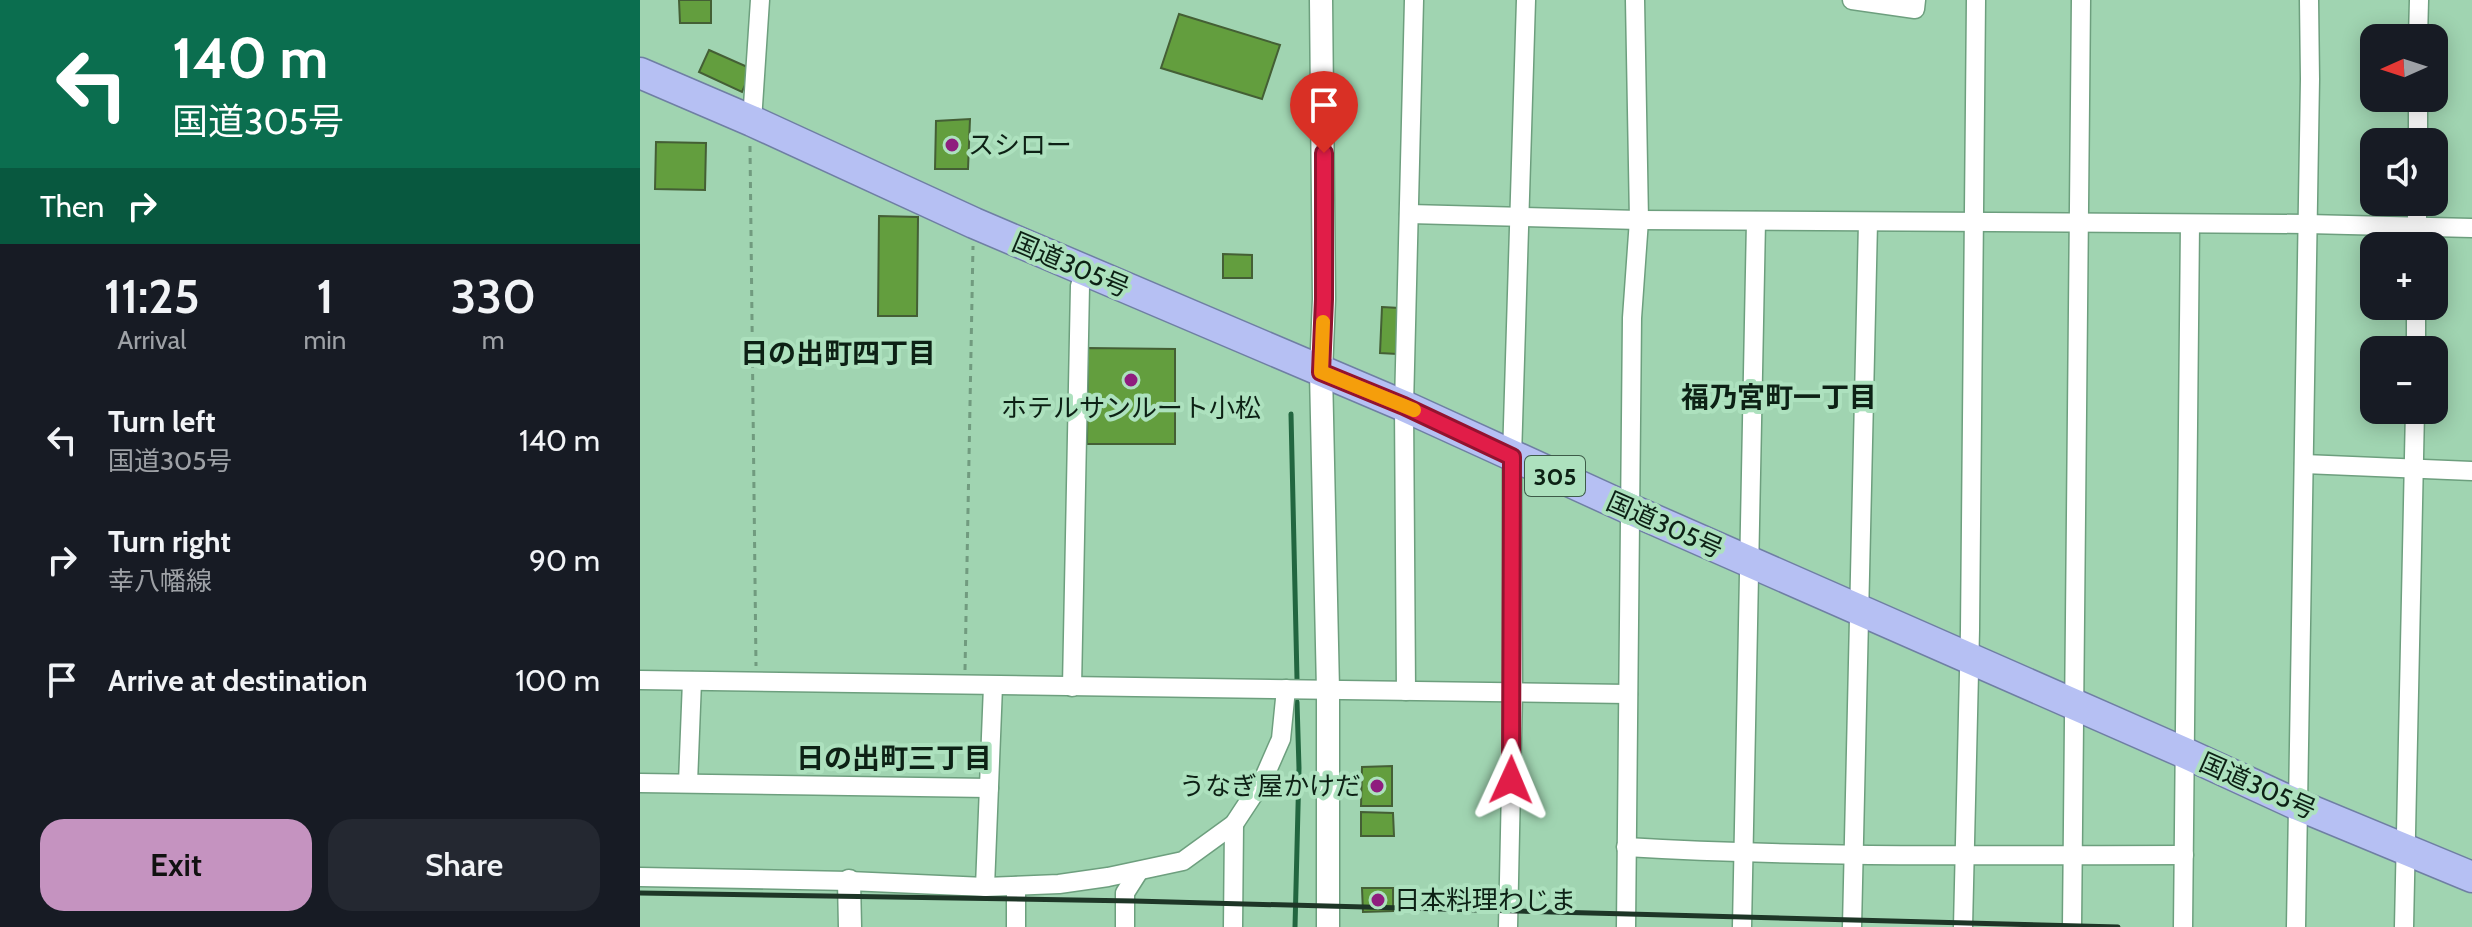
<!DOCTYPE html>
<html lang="en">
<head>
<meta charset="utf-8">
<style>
	:root { --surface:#171b24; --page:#242831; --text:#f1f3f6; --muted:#9ea1a6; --accent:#c593c0 }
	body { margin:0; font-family:Cabin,"Noto Sans JP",sans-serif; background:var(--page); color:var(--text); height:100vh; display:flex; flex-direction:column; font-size:30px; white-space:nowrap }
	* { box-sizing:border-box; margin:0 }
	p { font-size:26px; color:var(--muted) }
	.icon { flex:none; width:44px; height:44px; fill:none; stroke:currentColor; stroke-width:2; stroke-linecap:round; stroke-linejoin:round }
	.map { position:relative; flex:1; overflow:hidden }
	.details { display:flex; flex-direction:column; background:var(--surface); width:640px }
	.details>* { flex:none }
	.top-card { background:#0b6e4f; color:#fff; overflow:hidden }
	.needle { width:52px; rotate:267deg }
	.buttons { position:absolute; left:1720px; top:24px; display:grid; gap:16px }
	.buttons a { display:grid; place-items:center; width:88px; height:88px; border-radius:16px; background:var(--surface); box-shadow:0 4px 20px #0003; font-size:40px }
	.pin { position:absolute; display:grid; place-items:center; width:68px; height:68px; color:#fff; margin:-82px -34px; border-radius:50% 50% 50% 0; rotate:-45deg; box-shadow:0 0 8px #0007 }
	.pin .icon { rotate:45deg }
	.me { position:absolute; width:88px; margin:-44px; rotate:1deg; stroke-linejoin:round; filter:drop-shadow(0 0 6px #0008) }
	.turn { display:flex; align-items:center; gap:28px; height:168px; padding:0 40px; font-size:36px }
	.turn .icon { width:104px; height:104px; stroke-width:2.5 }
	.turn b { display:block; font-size:56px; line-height:68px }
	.then { display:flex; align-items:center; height:76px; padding:0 40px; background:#0003; gap:16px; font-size:30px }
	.eta { display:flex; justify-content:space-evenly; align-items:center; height:136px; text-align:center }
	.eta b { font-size:48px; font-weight:600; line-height:56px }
	.primary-button { display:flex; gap:16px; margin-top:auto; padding:16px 40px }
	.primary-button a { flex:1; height:92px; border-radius:24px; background:var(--accent); color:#111; font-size:32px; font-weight:600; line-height:92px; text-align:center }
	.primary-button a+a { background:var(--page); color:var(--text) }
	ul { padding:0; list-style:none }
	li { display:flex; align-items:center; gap:24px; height:120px; padding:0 40px }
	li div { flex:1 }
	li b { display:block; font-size:30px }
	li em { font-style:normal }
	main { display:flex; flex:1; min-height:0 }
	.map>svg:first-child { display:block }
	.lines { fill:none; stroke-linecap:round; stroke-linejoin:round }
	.stream { stroke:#226640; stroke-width:5 }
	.building { fill:#639e3e; stroke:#445f35; stroke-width:2 }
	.minor-casing { stroke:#6d9f7e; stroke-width:21 }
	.tertiary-casing { stroke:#6d9f7e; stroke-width:25 }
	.trunk-casing { stroke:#6f7fa3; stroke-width:33 }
	.path { stroke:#719b7f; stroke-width:3; stroke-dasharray:6 6; stroke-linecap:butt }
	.minor { stroke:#fff; stroke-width:18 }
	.tertiary { stroke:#fff; stroke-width:22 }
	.trunk { stroke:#b6c0f3; stroke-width:30 }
	.rail { stroke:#1e3627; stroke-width:5 }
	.route-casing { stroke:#92132f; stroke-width:20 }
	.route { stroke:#e11d48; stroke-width:14 }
	.slow { stroke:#f59e0b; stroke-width:14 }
	.poi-dot { fill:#8f1e7e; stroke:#ade1be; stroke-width:3 }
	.labels { text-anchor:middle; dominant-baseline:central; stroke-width:8; stroke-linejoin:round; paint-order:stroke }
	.shield { fill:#ade1be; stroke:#3d5b48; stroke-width:2 }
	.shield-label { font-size:24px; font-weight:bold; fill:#0d2115 }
	.poi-label { font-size:26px; fill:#0d2115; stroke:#ade1be; text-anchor:start }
	.street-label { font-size:26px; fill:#0d2115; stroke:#ade1be }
	.neighbourhood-label { font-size:28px; font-weight:bold; fill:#0d2115; stroke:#ade1be }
</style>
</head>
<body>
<main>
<section class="details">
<div class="top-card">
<div class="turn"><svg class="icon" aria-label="left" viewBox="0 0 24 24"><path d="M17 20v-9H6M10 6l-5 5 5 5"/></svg><div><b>140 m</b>国道305号</div></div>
<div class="then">Then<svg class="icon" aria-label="right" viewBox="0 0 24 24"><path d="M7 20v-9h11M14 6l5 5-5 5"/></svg></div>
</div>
<div class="eta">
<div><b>11:25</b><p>Arrival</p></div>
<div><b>1</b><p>min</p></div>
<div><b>330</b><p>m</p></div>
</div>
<ul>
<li><svg class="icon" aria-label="left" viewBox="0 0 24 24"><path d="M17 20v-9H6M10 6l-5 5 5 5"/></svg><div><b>Turn left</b><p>国道305号</p></div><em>140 m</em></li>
<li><svg class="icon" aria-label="right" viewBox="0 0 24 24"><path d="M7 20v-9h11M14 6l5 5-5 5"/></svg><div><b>Turn right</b><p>幸八幡線</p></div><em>90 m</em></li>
<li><svg class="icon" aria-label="arrive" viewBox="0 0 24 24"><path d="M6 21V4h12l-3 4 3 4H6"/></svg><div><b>Arrive at destination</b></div><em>100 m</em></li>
</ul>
<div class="primary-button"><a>Exit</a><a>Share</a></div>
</section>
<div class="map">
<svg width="1832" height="927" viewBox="0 0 1832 927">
	<rect width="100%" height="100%" fill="#a0d4b1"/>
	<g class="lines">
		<g class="stream">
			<path d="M651,414L657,679"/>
			<path d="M655,927L659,768L657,702"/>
		</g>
	</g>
	<g class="building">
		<path d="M39,0H71V23H40Z"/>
		<path d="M539,14L640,45L622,99L521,68Z"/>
		<path d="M69,50L112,69L102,92L59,72Z"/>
		<path d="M330,119L328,169H295L296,121Z"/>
		<path d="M16,142L66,143L65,190L15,189Z"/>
		<path d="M239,216L278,217L277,316H238Z"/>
		<path d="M583,254L612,255V278H583Z"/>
		<path d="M742,307L759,308L757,354L740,353Z"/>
		<path d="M448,348L535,349V444H447Z"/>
		<path d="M752,766V806H721L722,767Z"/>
		<path d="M721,812L753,813L754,836H721Z"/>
		<path d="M722,888H753V911L723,912Z"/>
	</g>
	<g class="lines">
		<g class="minor-casing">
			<g id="minor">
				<path d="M1212,0L1275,9L1276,0"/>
				<path d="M1778,38L1779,0"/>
				<path d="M112,121L120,0"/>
				<path d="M1778,142V98"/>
				<path d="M769,214L999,220L1667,224L1832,228"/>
				<path d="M1777,246V202"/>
				<path d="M1776,350V306"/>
				<path d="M1664,464L1832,471"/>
				<path d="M0,680L988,694"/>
				<path d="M432,687L440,286L445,271"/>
				<path d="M766,691L764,406L774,0"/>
				<path d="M0,783L349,788"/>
				<path d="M48,783L52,681"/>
				<path d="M986,847C1172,858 1358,855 1544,855"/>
				<path d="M0,877L209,881L345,887L419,884L468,877L543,861L594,824L623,780L641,739L646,689"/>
				<path d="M345,887L353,686"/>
				<path d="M376,927V886"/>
				<path d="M485,927V893L499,871"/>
				<path d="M593,927L594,824"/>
				<path d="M868,927L873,692L872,457L886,0"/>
				<path d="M986,927L992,318L999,220L995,0"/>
				<path d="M1102,927L1116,221"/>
				<path d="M1212,927L1228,222"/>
				<path d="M1323,927L1330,630L1336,0"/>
				<path d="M1432,927L1441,0"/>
				<path d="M1543,927L1550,224"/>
				<path d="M1656,927L1670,79L1669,0"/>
				<path d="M1764,927L1775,410"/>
			</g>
		</g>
		<g class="tertiary-casing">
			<g id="tertiary">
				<path d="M681,0L684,299L681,372L688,690V927"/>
				<path d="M209,881L210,927"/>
			</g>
		</g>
		<g class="trunk-casing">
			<path id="trunk" d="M0,73L112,121L334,223L764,406L992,510L1545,753L1658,805L1832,877"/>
		</g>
		<g class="path">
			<path d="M110,146L116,666"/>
			<path d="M325,670L333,246"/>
		</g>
		<use href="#minor" class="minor"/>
		<use href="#tertiary" class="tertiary"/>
		<use href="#trunk" class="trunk"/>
		<path class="rail" d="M0,893L494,901L1478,927"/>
	</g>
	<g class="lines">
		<g class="route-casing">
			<path id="route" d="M684,153V299L681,372L764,406L872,457L871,780"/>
		</g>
		<use href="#route" class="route"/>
		<path class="slow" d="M683,322L681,372L774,410"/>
	</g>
	<g class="poi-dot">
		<circle cx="312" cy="145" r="8"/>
		<circle cx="491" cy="380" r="8"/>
		<circle cx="737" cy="786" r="8"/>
		<circle cx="738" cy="900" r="8"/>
	</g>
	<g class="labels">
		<rect class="shield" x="885" y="456" width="60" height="40" rx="6"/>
		<g class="shield-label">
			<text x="915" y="476">305</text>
		</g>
		<g class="poi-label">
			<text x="328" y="145">スシロー</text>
			<text x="491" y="408" text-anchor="middle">ホテルサンルート小松</text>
			<text x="721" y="786" text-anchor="end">うなぎ屋かけだ</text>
			<text x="754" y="900">日本料理わじま</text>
		</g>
		<g class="street-label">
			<text transform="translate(431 265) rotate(23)">国道305号</text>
			<text transform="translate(1025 525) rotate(24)">国道305号</text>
			<text transform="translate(1618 786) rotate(24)">国道305号</text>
		</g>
		<g class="neighbourhood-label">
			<text x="198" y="353">日の出町四丁目</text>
			<text x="1139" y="397">福乃宮町一丁目</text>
			<text x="254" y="758">日の出町三丁目</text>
		</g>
	</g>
</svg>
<div class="buttons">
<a><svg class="needle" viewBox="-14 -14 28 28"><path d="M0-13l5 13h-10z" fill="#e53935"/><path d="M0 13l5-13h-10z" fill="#9ea1a6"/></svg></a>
<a><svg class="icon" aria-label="sound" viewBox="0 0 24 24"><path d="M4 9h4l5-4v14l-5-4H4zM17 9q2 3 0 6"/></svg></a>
<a>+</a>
<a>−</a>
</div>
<div class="pin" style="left:684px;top:153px;background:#d93025"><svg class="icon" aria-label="arrive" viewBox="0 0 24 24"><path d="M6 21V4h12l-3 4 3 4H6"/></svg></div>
<svg class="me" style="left:871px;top:780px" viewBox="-20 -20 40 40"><path d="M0-17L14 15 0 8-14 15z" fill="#e11d48" stroke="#fff" stroke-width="4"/></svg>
</div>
</main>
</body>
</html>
